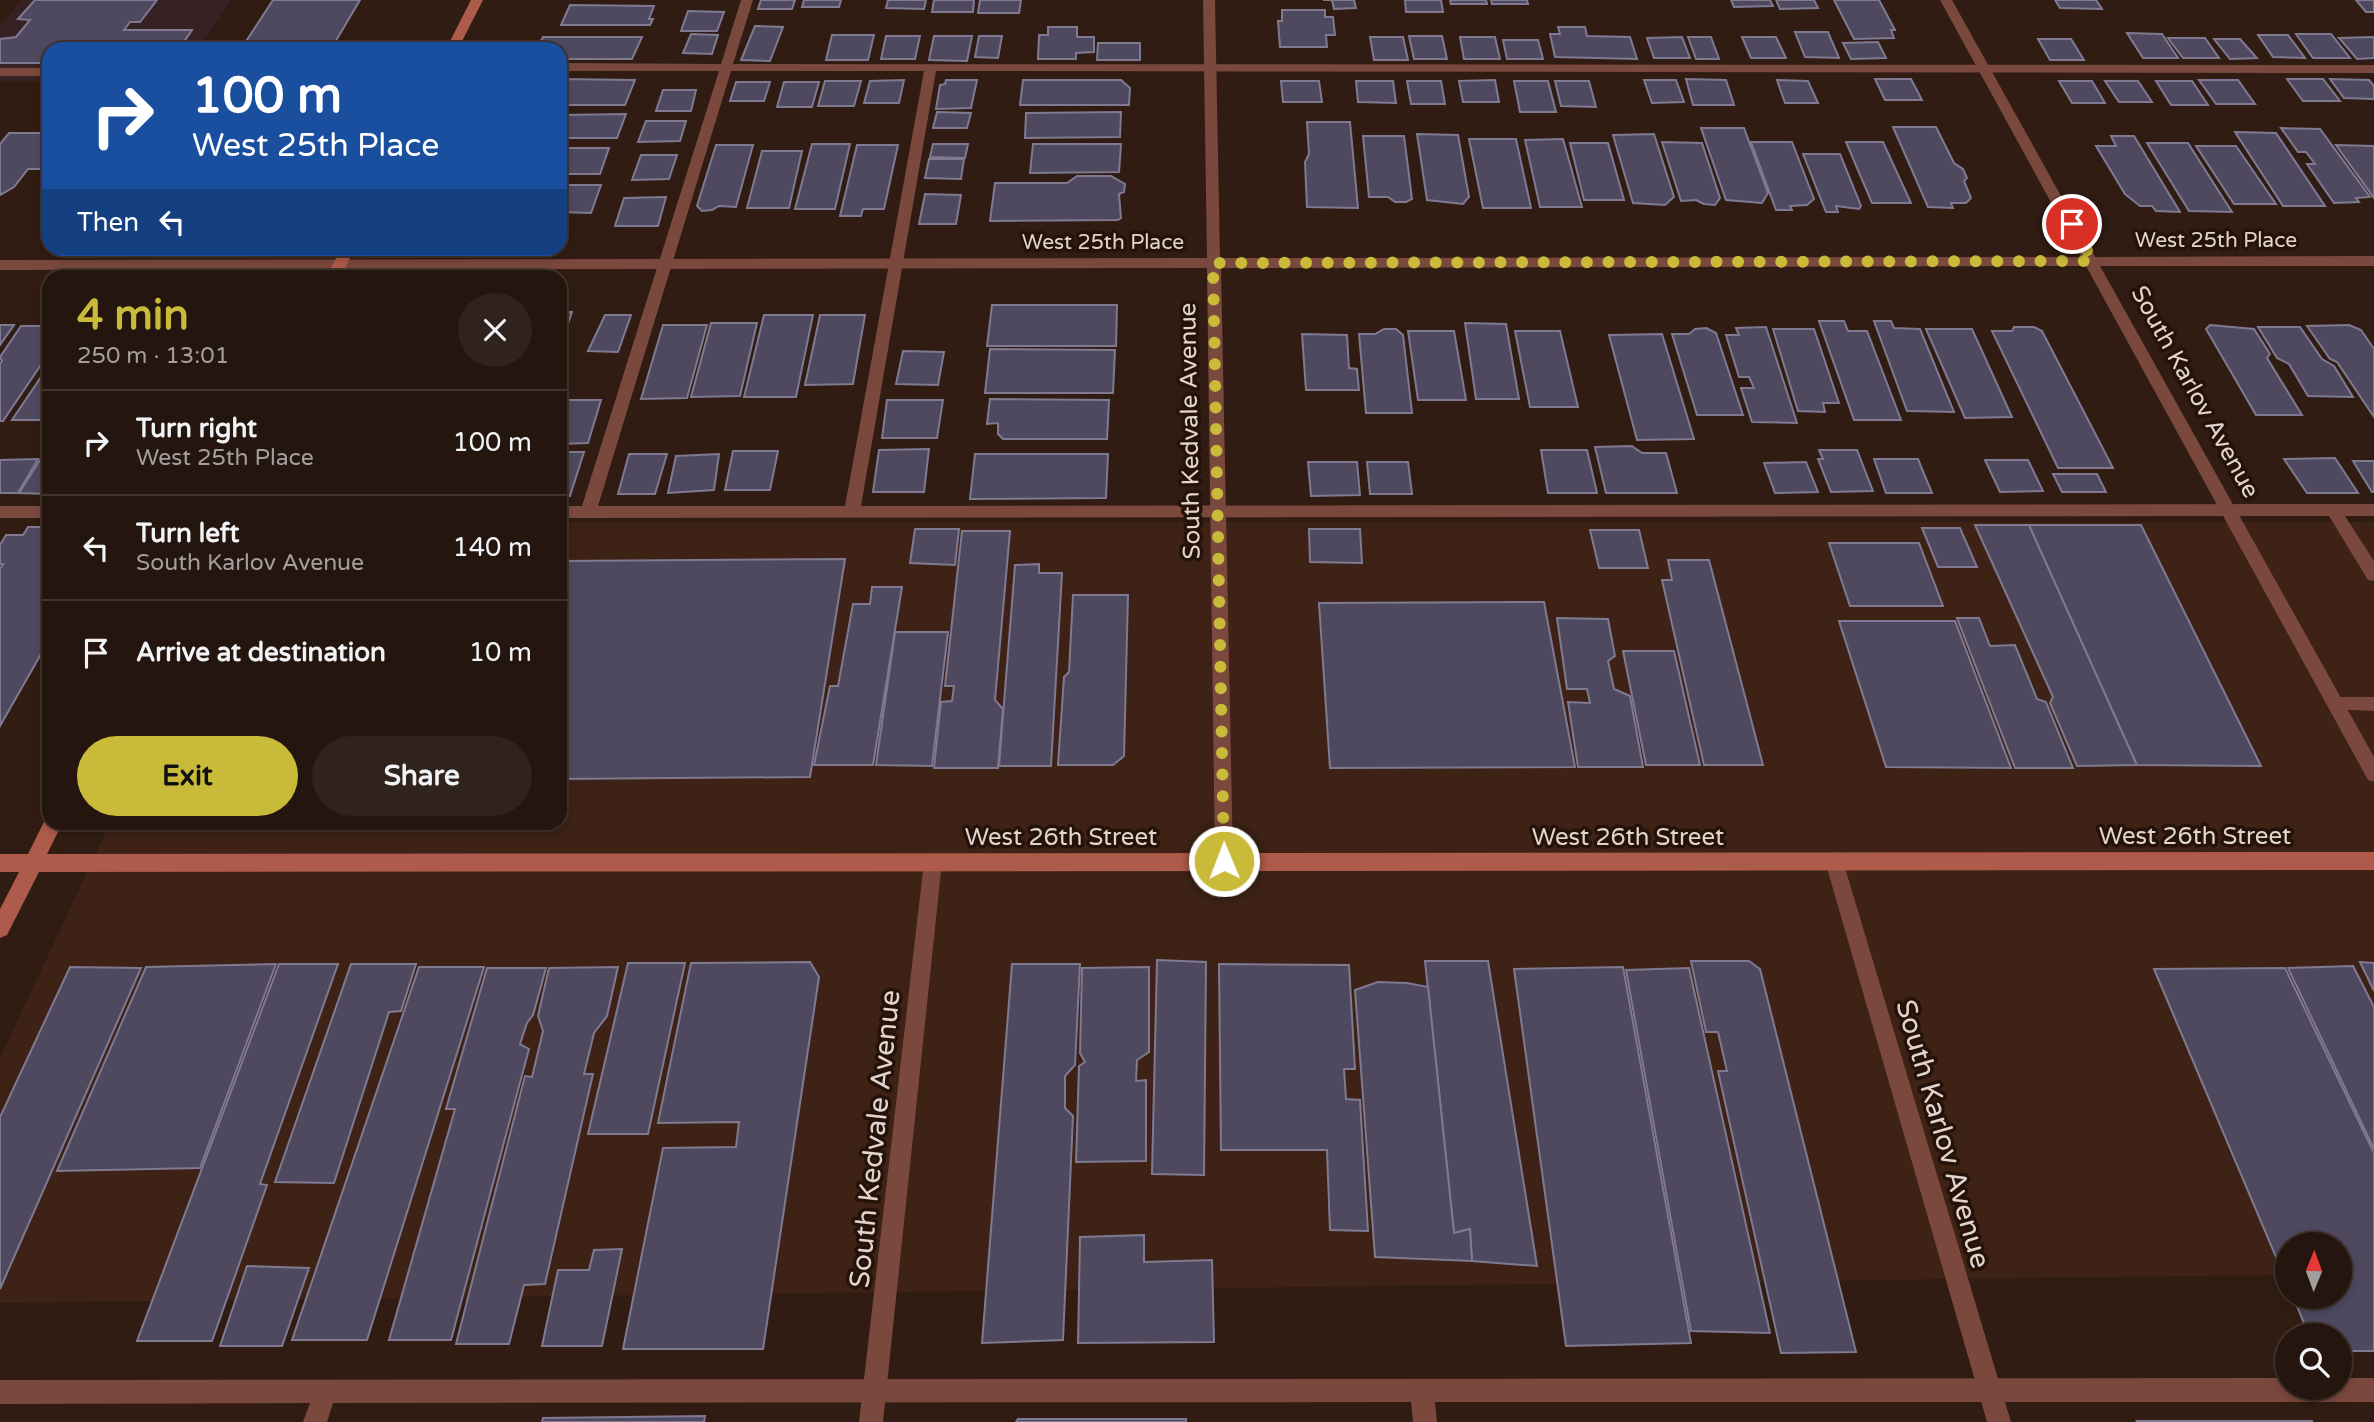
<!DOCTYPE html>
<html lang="en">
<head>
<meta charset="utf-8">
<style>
	:root { --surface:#24150e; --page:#30221c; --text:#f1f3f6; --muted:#a39f9e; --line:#41342e; --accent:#c9ba3a }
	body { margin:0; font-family:"Varela Round",sans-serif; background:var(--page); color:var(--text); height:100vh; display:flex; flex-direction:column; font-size:26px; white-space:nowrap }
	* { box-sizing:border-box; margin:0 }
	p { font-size:23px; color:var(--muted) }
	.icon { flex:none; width:38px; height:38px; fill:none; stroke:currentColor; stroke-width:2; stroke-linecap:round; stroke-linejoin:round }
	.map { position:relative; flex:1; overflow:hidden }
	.sheet { position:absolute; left:42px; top:270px; width:525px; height:560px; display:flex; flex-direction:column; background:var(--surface); border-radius:21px; box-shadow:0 4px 10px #0003,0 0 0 2px var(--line) }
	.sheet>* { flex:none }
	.guide { position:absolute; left:42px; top:42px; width:525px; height:214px; border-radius:21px; box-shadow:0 4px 10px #0003,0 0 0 2px var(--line); background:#1a4fa0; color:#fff; overflow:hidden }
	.needle { width:46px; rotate:1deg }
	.buttons { position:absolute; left:2275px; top:1232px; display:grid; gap:14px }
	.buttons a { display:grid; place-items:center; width:77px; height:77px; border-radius:50%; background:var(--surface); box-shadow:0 4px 10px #0003,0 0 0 2px var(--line); font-size:35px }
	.pin { position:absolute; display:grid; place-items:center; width:60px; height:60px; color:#fff; margin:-30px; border:4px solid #fff; border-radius:50%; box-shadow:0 2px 7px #0007 }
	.me { position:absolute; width:77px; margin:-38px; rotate:359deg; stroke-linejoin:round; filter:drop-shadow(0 0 5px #0008) }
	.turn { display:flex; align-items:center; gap:24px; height:147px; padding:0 35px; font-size:32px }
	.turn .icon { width:91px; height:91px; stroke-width:2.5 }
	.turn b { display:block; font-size:49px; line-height:60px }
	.then { display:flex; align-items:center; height:66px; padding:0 35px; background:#0003; gap:14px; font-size:26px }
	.round { display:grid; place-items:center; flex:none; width:74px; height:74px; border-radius:37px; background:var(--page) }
	.head { display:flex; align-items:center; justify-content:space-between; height:119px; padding:0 35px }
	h1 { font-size:42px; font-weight:800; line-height:52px; color:var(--accent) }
	.action { display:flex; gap:14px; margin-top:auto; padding:14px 35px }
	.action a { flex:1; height:80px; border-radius:42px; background:var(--accent); color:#111; font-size:28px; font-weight:800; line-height:80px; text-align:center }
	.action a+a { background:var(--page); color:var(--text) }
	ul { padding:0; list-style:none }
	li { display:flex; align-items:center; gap:21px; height:105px; padding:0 35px; border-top:2px solid var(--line) }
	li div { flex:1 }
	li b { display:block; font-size:26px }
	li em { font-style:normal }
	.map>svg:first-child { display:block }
	.built { fill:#3d2215 }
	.education { fill:#362224 }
	.building { fill:#4e495f; stroke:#7f7a92; stroke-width:2 }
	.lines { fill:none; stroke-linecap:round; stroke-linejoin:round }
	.lane { fill:#7b483d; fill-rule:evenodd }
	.street { fill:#7b483d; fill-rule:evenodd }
	.secondary { fill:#ae5b4b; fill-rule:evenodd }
	.route { stroke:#c9ba3a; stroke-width:12; stroke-dasharray:0 21.6 }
	.labels { text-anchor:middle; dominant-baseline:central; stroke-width:7; stroke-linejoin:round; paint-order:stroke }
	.far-street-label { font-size:21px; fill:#e2d4ce; stroke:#251209 }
	.street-label { font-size:24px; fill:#e2d4ce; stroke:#251209 }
	.near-street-label { font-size:28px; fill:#e2d4ce; stroke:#251209 }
</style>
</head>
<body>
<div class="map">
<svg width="2374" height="1422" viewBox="0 0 2374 1422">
	<rect width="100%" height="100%" fill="#301c12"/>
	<path class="built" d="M560,522H2374V1274H2340V1244H2287V1275L0,1303V1058L110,823L560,822Z"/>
	<path class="education" d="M22,0H231L198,49H49V81H0V26Z"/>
	<g class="building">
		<path d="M35,0H157L140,22H130L124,30H192L179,49H49V63H0V39L16,37L30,20L18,19Z"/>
		<path d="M273,0H360L331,49H241Z"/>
		<path d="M761,0H795L792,9H758Z"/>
		<path d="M804,0H841L839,7H802Z"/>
		<path d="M888,0H926L924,9L886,8Z"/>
		<path d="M934,0H974L973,12H932Z"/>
		<path d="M980,0H1021L1019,13H978Z"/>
		<path d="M1323,0H1354L1356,8L1334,9L1332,0Z"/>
		<path d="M1405,0H1441L1443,12H1406Z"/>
		<path d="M1450,0H1486L1487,4H1451Z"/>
		<path d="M1491,0H1527L1528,4H1492Z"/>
		<path d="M1731,0H1770L1773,6L1734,7Z"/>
		<path d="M1776,0H1814L1818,8L1780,9Z"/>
		<path d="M1834,0H1879L1895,30H1891L1894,38L1854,39Z"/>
		<path d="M2055,0H2096L2102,9L2060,8Z"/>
		<path d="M2356,0H2374V12H2366Z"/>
		<path d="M570,5L654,6L649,19H653L650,25H561Z"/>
		<path d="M1282,10H1325V17H1333L1335,35H1326L1327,47H1280L1278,21H1282Z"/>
		<path d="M688,11L724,12L717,31H681Z"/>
		<path d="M755,26L783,27L770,61L741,60Z"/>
		<path d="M1048,27H1077V37H1094V52L1076,53V59H1038L1039,35H1048Z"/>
		<path d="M1558,27H1585L1587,36L1630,37L1637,59L1555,57L1550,34H1560Z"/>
		<path d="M1795,32H1828L1839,58L1805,57Z"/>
		<path d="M2127,33L2162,34L2178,58H2143Z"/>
		<path d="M691,34L718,35L712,54L683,53Z"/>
		<path d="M2296,34H2331L2350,58H2313Z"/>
		<path d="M832,35H874L868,60H826Z"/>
		<path d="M2258,35H2288L2305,58L2273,57Z"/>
		<path d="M886,36H920L915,59H881Z"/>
		<path d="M934,36H972L967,61L929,60Z"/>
		<path d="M979,36H1002L998,58L975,57Z"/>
		<path d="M1409,36H1442L1447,59H1414Z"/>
		<path d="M543,37H642L632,59H560V49H537Z"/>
		<path d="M1370,37H1403L1408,60H1374Z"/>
		<path d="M1460,37H1495L1500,59H1464Z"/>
		<path d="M1682,37L1690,58H1654L1647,38Z"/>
		<path d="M1688,37H1711L1719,59H1696Z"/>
		<path d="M1742,37H1776L1786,58H1751Z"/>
		<path d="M2374,37V58L2357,59L2339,38Z"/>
		<path d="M2168,38H2205L2219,58H2183Z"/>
		<path d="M2038,39H2071L2084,60H2050Z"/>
		<path d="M2214,39H2240L2257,58L2230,59Z"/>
		<path d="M1503,40H1538L1543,59H1507Z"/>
		<path d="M1878,42L1886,58L1851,59L1843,43Z"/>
		<path d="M1098,43H1140V60H1097Z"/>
		<path d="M560,79L635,80L625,105H560Z"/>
		<path d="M1686,79L1726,80L1734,105H1693Z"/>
		<path d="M1875,79H1911L1922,100H1885Z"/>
		<path d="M2287,79H2323L2340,101H2303Z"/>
		<path d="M2330,79L2369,80L2374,86V99L2344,98Z"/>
		<path d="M904,80L899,103H864L870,81Z"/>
		<path d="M946,80H977L971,108L936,109L940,85L945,84Z"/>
		<path d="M1023,80H1121L1130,88L1129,105H1020Z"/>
		<path d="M1495,80L1499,102H1463L1459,81Z"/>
		<path d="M1644,80H1676L1684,102L1652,103Z"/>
		<path d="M1777,80L1808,81L1818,103H1785Z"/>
		<path d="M2199,80H2238L2255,104H2216Z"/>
		<path d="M825,81H861L854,106H818Z"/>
		<path d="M1281,81H1319L1322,102H1283Z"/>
		<path d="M1356,81H1393L1396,103L1358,102Z"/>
		<path d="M1407,81H1441L1445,104H1411Z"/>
		<path d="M1514,81H1548L1556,112H1520Z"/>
		<path d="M1555,81H1589L1596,107L1561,106Z"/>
		<path d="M2059,81H2092L2105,103H2072Z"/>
		<path d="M2105,81H2138L2152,102H2119Z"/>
		<path d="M2156,81H2192L2208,105H2171Z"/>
		<path d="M736,82H770L764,101H730Z"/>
		<path d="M784,82H819L812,107H777Z"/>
		<path d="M663,90H696L691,111H656Z"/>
		<path d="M937,112L971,113L967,128H933Z"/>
		<path d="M1121,112L1120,137L1025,138L1026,113Z"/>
		<path d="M626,114L617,138H565L560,140V115Z"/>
		<path d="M646,121H686L680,141L638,142Z"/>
		<path d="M1307,122H1350L1358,208L1307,207L1305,162L1309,154Z"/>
		<path d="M1893,127H1936L1954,163L1963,169L1967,178L1964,181L1971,198L1966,203H1951L1953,208L1928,207Z"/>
		<path d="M1701,128H1744L1768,193L1762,203L1726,200Z"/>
		<path d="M2281,128L2320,129L2370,197L2356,198L2359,202L2334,203L2307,164H2315L2306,152H2298Z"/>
		<path d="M2235,132L2276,133L2325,206H2283Z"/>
		<path d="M9,133H49V169H28L14,187L0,195V144Z"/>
		<path d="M1417,134L1458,135L1469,197L1463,204L1427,200Z"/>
		<path d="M1654,134L1674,197L1665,205L1633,203L1613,135Z"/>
		<path d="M1363,136H1404L1412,199L1406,202H1395L1388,197H1369Z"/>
		<path d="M2111,136H2134L2180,212L2156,211L2152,206H2140L2125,194L2096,146H2116Z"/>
		<path d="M1469,139H1516L1531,208H1483Z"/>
		<path d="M1563,139L1582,207H1540L1525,140Z"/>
		<path d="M1662,142L1702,143L1720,198L1715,205L1704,204L1696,200L1681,201Z"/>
		<path d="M1751,142H1792L1814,199L1807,205L1790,206L1792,210H1776Z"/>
		<path d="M1846,142H1883L1911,203H1872Z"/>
		<path d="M1570,143H1608L1624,200H1584Z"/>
		<path d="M2147,143H2188L2232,212L2189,211Z"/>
		<path d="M812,144H850L835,209H795Z"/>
		<path d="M933,144H968L965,158L930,157Z"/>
		<path d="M1033,144H1121L1119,172L1030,173Z"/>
		<path d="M716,145H753L736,207L719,206L712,210L702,211L697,206Z"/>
		<path d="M857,145H898L884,209H863L861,216H840Z"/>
		<path d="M2336,145L2374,146V198Z"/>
		<path d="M2196,146H2236L2276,204H2234Z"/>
		<path d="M560,148H609L600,174H560Z"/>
		<path d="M762,151H802L789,208H747Z"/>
		<path d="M1803,154H1840L1861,206L1859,209L1836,206L1838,212H1826Z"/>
		<path d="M641,155H677L669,179L632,180Z"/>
		<path d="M929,159H964L961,179L925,178Z"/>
		<path d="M1077,176H1111L1125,184L1124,192L1119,194L1121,218L1118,220L990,221L995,183H1067Z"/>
		<path d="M560,185H601L591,213L560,212Z"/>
		<path d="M925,194L961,195L956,224H919Z"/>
		<path d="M666,197L658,226H615L624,198Z"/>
		<path d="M992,305H1117L1116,346H987Z"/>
		<path d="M560,312H572L560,347Z"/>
		<path d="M605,315H631L618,352L588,351Z"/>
		<path d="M764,315H813L796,397H744Z"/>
		<path d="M820,315H865L853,384L805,385Z"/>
		<path d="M1819,321H1844L1848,331H1867L1901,420H1854Z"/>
		<path d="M1874,321H1891L1894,328L1920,329L1954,412L1907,411Z"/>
		<path d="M711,323H757L740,396L691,397Z"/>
		<path d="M1465,323L1506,324L1519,399H1476Z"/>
		<path d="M0,325H14L0,345Z"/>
		<path d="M663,325H707L687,398L641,399Z"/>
		<path d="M2210,325L2254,329L2270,354L2267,358L2302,415H2256L2206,329Z"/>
		<path d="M2349,325L2361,330L2374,349V417L2337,362L2330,359L2307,326Z"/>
		<path d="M21,326H49V353L3,421H0V364L2,361L0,357Z"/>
		<path d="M1766,327L1797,423L1752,422L1741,388H1754L1749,377H1739L1726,335H1739L1736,328Z"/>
		<path d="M2014,327H2034L2042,331L2113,468H2058L1992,331H2012Z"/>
		<path d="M2258,327H2300L2322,359L2334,366L2353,397L2308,396L2289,364L2277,358Z"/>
		<path d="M1706,328L1716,333L1743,415H1697L1672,334H1689L1695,329Z"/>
		<path d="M1384,329H1396L1403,335L1412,413H1366L1359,334H1375Z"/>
		<path d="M1773,329H1814L1839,403H1823L1825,412L1798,411Z"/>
		<path d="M1926,329H1972L2012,417L1965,418Z"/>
		<path d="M1408,331H1454L1466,400H1418Z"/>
		<path d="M1515,331H1560L1578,407H1530Z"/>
		<path d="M1302,334L1347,335L1349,368L1357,369L1359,390H1306Z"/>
		<path d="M1662,334L1694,439L1637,440L1609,335Z"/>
		<path d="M990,349L1115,350L1113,393H985Z"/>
		<path d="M903,351L944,352L938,385L896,384Z"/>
		<path d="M49,365V420H12Z"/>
		<path d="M990,399L1109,400L1107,439H1003L998,434V423L987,424Z"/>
		<path d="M560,400H601L588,443L560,444Z"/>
		<path d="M887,400H943L937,438H882Z"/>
		<path d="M1632,446L1642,453H1666L1677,493H1606L1595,447Z"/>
		<path d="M929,449L924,492H873L879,450Z"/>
		<path d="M1541,450H1587L1597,493H1548Z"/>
		<path d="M1819,450H1857L1873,491L1831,492L1818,459H1823Z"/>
		<path d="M733,451H778L770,490H725Z"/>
		<path d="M560,452H584L570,496H560Z"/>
		<path d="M629,454H667L655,494H618Z"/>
		<path d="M719,454L714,490L668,493L676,456Z"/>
		<path d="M975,454H1108L1106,498L970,499Z"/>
		<path d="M42,457H49V494L19,493Z"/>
		<path d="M2335,458L2358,493H2307L2284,459Z"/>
		<path d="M38,459L18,493H0V460Z"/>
		<path d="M1874,459H1918L1932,493H1886Z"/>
		<path d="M1985,460H2028L2043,491L2000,492Z"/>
		<path d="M2353,461H2374V492H2372Z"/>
		<path d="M1308,462H1357L1360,495L1311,496Z"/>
		<path d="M1367,462H1408L1412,494H1370Z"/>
		<path d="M1806,462L1818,492L1775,493L1764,463Z"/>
		<path d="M2053,474H2097L2106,492H2062Z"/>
		<path d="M1975,525H2029L2137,765L2077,766L2050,703L2053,697Z"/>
		<path d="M2029,525H2141L2261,766L2137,765Z"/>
		<path d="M28,527H49V640L0,726V569L3,564H0V545L6,535H23Z"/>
		<path d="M1922,528H1960L1977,567H1938Z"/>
		<path d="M915,529H959L955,565L910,563Z"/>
		<path d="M1309,529H1360L1362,563L1310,562Z"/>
		<path d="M1590,530H1639L1648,568H1599Z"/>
		<path d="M962,531H1010L995,700L1003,709L998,768H934L941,702L952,701L954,686H945Z"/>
		<path d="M1829,543H1919L1943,606H1850Z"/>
		<path d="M845,559L810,777L560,779V561Z"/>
		<path d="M1668,560H1709L1763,765H1704L1662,580H1672Z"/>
		<path d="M1039,564V573H1062L1051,766H999L1015,565Z"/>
		<path d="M872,587H902L873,765H814L830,686H838L853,604H870Z"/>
		<path d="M1073,595H1128L1124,756L1113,765H1058L1064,677L1069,672Z"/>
		<path d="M1544,602L1575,767L1330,768L1319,603Z"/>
		<path d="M1557,618L1608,619L1615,656L1608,661L1614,689L1630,696L1643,767H1578L1568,702L1590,703L1587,689H1567Z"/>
		<path d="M1957,618H1979L1990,646L2015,645L2037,699L2046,702L2073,768H2015Z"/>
		<path d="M1839,621H1955L2011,768L1886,767Z"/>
		<path d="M895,632H948L932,766L876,765Z"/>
		<path d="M1623,651H1674L1700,765H1646Z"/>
		<path d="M1157,960L1206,962L1204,1175L1152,1174Z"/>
		<path d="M1425,961H1488L1537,1266L1472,1261L1470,1229L1454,1233Z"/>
		<path d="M1691,961H1749L1760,969L1856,1352L1781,1353L1718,1071H1727L1718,1032H1706Z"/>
		<path d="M810,962L819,977L763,1349H623L663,1148L736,1147L739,1122L658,1123L691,963Z"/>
		<path d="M2360,962L2374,963V991Z"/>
		<path d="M628,963H685L648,1134H588Z"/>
		<path d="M276,964L200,1168L57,1171L146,967Z"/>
		<path d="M279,964H338L260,1184L267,1185L212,1341H137Z"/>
		<path d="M351,964H416L401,1011L389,1012L334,1183L275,1182Z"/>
		<path d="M1012,964H1080L1075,1065L1065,1076V1108L1073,1116L1063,1340L982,1343Z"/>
		<path d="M1219,964L1349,965L1355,1069H1344L1346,1099L1360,1100L1368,1231L1330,1230L1327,1150H1221Z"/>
		<path d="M2353,966L2374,1007V1149L2288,968Z"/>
		<path d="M70,967L141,968L0,1289V1117Z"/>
		<path d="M419,967H484L367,1340H292Z"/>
		<path d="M618,967L607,1016L594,1033L584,1074H593L545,1284L524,1285L509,1344H456L525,1076L532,1077L543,1031L538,1016L549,968Z"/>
		<path d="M1149,967V1052L1137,1060L1136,1081L1146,1080V1161L1076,1162L1079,1066L1085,1062L1080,1053L1082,968Z"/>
		<path d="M1623,967L1691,1343L1566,1346L1514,969Z"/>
		<path d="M487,968H546L533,1015L527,1023L520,1044L529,1049L451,1340H389L455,1109H446Z"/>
		<path d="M1689,968L1770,1333L1691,1331L1626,970Z"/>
		<path d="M2285,968L2374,1153V1351H2340V1335H2309L2293,1297H2340V1244H2287V1283L2154,969Z"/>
		<path d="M1378,982L1407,983L1428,987L1454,1233L1470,1229L1472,1261L1375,1257L1355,990Z"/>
		<path d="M1144,1235V1262L1212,1260L1214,1342L1078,1343L1080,1237Z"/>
		<path d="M622,1249L602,1346H542L558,1270H589L594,1250Z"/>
		<path d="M247,1266L309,1268L282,1346H220Z"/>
		<path d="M705,1416L704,1422H542L543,1418Z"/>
		<path d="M1018,1419H1186V1422H1016Z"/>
		<path d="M2137,1421H2312V1422H2138Z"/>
	</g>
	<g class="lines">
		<g class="lane">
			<path d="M741,0H753L733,64L2374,65V73L936,71L861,506L2374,504V516H2345L2374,561V581L2368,580L2329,516L560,518V506H582L719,71H560V63L721,64ZM731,71H924L845,506H598Z"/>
			<rect x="0" y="68" width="49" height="8"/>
			<rect x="0" y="506" width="49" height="12"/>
			<path d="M2336,697H2374V711L2330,709L2327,704L2330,699Z"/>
			<path d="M2287,1378V1388H2340V1378H2374V1402H1435L1437,1422H1413L1411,1402L333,1403L327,1422H303L310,1403L0,1404V1380Z"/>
		</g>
		<g class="street">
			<path d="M1203,0H1215L1220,258L2081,257L1940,0H1952L2095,257L2374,256V266H2100L2374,757V782L2368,780L2086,266L1221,268L1233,861L1231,867L1224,870L1217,867L1215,861L1207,268L0,270V260L1207,258Z"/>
			<path d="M1834,852L1841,855L1843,861L2011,1422H1987L1825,861L1827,855Z"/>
			<path d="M933,853L940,856L942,862L883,1422H859L924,862L926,856Z"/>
		</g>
		<g class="secondary">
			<path d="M471,0H483L458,49H446Z"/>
			<path d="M341,248H355L341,276H327Z"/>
			<path d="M47,816L49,822H63L47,854L2374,852V870L39,872L7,935L0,938V909L19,872H0V854H28Z"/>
		</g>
	</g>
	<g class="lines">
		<path class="route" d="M1224,861L1213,263L2093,261L2072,224"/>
	</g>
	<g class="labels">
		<g class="far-street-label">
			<text x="2216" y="240">West 25th Place</text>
			<text x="1103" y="242">West 25th Place</text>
		</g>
		<g class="street-label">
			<text transform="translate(2195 392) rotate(61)">South Karlov Avenue</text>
			<text transform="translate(1190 431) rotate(-91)">South Kedvale Avenue</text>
			<text x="2195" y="836">West 26th Street</text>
			<text x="1061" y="837">West 26th Street</text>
			<text x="1628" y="837">West 26th Street</text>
		</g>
		<g class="near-street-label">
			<text transform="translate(1943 1134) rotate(74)">South Karlov Avenue</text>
			<text transform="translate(875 1139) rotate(-84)">South Kedvale Avenue</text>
		</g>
	</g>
</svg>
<div class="buttons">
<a><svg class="needle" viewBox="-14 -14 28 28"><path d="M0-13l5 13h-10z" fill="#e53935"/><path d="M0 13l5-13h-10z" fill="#a39f9e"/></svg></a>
<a><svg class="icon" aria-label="search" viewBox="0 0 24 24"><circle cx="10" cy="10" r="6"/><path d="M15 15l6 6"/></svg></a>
</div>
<div class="pin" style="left:2072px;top:224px;background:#d93025"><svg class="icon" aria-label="arrive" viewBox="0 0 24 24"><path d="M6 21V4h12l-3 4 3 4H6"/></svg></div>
<svg class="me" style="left:1224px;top:861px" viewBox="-20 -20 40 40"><circle r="17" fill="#c9ba3a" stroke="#fff" stroke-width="3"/><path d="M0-11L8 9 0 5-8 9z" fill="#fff"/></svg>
<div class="guide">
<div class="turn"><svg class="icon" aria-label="right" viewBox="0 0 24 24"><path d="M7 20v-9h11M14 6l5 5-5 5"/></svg><div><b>100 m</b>West 25th Place</div></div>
<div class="then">Then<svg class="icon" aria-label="left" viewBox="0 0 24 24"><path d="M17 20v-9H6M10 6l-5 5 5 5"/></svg></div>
</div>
<section class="sheet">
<div class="head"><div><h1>4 min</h1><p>250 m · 13:01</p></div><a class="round"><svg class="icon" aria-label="close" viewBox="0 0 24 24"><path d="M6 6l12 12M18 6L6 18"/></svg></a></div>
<ul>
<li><svg class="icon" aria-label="right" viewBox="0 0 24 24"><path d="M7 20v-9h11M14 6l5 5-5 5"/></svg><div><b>Turn right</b><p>West 25th Place</p></div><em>100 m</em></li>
<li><svg class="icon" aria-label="left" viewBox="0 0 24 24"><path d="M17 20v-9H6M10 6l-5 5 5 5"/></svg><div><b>Turn left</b><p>South Karlov Avenue</p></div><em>140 m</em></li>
<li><svg class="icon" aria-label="arrive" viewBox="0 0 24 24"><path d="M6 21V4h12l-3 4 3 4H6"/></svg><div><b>Arrive at destination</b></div><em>10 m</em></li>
</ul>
<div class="action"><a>Exit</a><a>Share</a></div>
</section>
</div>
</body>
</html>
